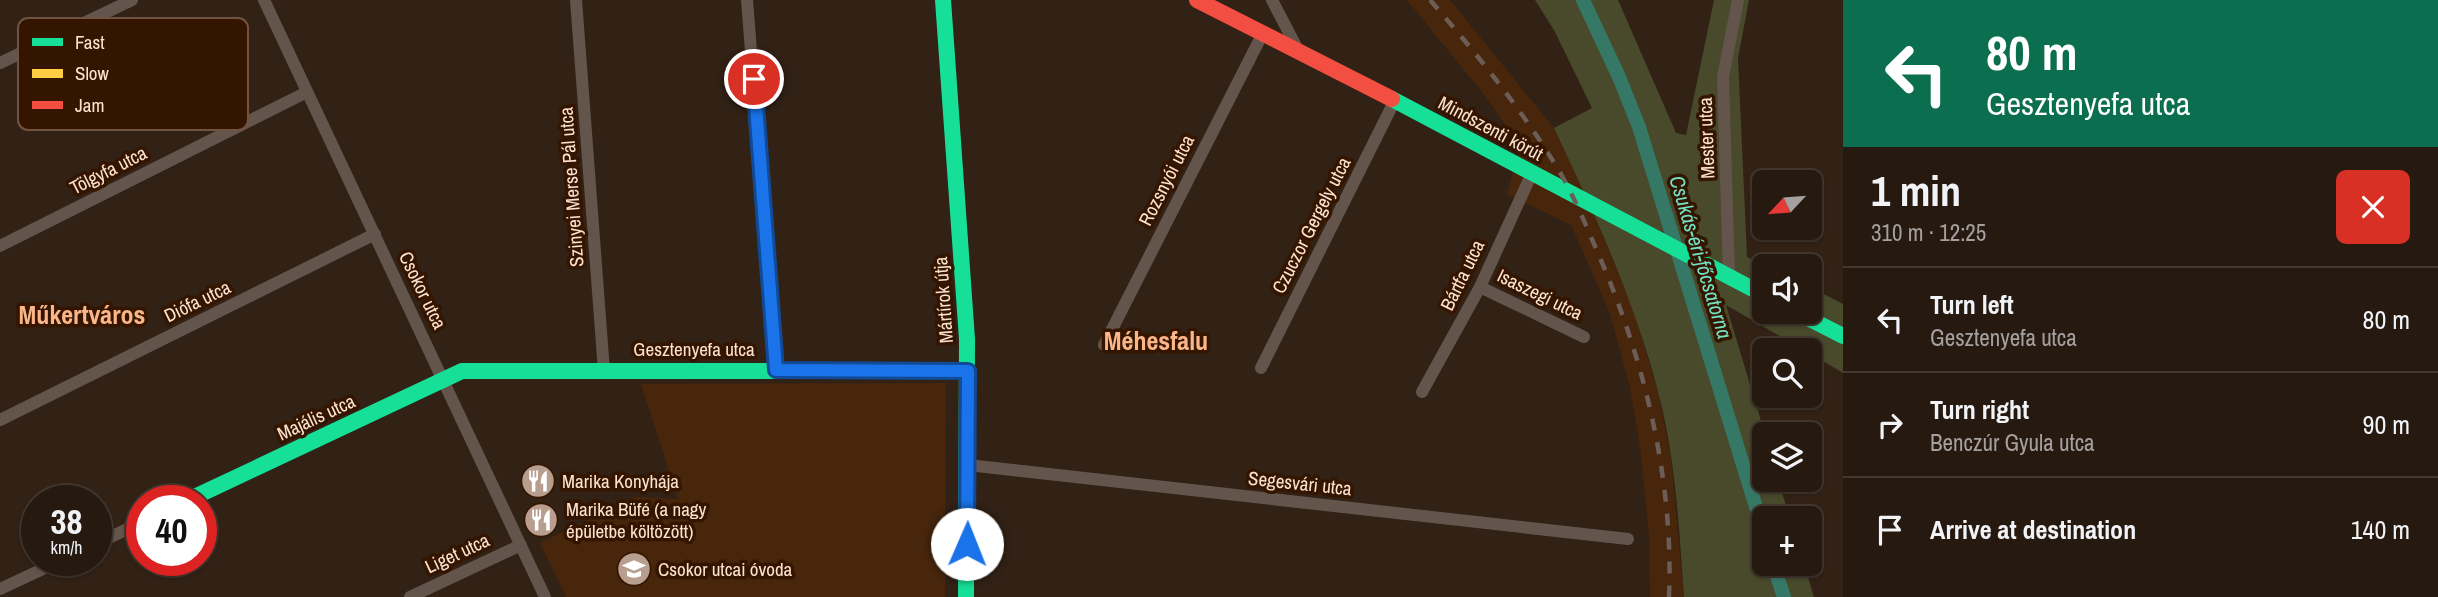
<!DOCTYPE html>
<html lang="en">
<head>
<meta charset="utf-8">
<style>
	:root { --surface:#261910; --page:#2e2219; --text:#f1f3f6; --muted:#a4a09f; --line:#423830 }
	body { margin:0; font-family:"Archivo Narrow",sans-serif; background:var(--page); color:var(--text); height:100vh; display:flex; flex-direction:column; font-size:26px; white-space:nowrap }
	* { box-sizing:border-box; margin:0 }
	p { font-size:23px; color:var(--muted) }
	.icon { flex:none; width:38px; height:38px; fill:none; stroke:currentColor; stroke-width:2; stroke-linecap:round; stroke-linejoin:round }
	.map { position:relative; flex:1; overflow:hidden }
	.details { display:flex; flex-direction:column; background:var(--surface); width:595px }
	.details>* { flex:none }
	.hud { background:#0b6e4f; color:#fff; overflow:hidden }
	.needle { width:46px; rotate:244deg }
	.tools { position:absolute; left:1752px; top:170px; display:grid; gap:14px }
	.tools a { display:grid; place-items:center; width:70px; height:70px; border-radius:10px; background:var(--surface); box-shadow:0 2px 5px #0004,0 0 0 2px var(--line); font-size:35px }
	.speed { position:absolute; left:21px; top:485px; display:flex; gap:14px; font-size:35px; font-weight:700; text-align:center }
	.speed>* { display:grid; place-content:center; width:91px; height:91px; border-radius:50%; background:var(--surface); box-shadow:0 2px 5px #0004,0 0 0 2px var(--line); line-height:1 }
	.speed small { font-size:18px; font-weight:400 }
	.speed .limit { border:10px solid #d22; background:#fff; color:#111 }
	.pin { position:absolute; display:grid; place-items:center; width:60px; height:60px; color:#fff; margin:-30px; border:4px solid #fff; border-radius:50%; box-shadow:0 2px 7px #0007 }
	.me { position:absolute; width:77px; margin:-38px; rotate:1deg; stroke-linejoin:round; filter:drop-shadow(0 0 5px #0008) }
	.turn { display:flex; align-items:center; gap:24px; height:147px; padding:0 28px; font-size:32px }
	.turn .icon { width:91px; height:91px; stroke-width:2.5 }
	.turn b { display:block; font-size:49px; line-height:60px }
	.round { display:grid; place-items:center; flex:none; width:74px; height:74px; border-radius:10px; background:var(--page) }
	.summary { display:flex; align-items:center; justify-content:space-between; height:119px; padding:0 28px }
	h1 { font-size:42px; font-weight:800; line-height:52px }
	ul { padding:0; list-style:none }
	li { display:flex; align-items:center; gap:21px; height:105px; padding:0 28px; border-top:2px solid var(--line) }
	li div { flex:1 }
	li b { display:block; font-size:26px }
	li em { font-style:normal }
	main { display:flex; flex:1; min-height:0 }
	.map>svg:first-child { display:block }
	.built { fill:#47260c }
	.green { fill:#484a2b }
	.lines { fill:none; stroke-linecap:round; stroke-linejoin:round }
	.canal { stroke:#367866; stroke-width:14 }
	.street { stroke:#64554c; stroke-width:12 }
	.fast { stroke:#16e098; stroke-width:16 }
	.slow { stroke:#ffcf43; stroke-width:16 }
	.jam { stroke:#f24e42; stroke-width:16 }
	.rail { stroke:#6c5e56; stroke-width:4.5; stroke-dasharray:12 12; stroke-linecap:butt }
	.route-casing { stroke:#114b97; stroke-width:18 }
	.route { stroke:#1a73e8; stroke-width:12 }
	.labels { text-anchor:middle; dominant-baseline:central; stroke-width:7; stroke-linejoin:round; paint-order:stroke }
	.street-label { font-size:19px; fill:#fee1cf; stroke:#341600 }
	.poi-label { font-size:19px; fill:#fee1cf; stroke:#341600; text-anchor:start }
	.water-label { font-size:21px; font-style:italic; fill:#74e1c5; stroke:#341600 }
	.district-label { font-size:26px; font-weight:bold; fill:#fab688; stroke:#341600 }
	.key { fill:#341600; stroke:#71533e; stroke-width:2 }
	.key-label { font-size:19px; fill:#fee1cf }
</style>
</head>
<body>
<main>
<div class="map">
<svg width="1843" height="597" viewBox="0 0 1843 597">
	<rect width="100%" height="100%" fill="#322115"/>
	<g class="built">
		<path d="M1407,0H1450L1554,128L1580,182L1634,310L1659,397L1671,458L1684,597H1650L1649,536L1641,454L1630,387L1609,311L1571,225L1507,194L1520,145L1481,91Z"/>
		<path d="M946,383L945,597H566L540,543L635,497L678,499L641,384Z"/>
	</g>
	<path class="green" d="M1535,0H1618L1676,133L1686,135L1714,0H1749L1738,58L1747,257L1765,266L1764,312H1810V287L1843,304V373L1810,353V350H1804L1726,305L1765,434L1764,480H1778L1790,518H1764V564H1804L1814,597H1684C1679,530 1676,461 1659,396C1636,303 1595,215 1554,128L1592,108L1554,30Z"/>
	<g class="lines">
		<g class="canal">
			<path d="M1583,0L1619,77L1639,127L1764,533"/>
			<path d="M1773,564L1784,597"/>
		</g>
		<g class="street">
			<path d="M264,0L545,597"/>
			<path d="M576,0L604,371"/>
			<path d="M747,0L776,370"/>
			<path d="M1272,0L1298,50"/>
			<path d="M0,63L132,0"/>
			<path d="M0,246L307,92"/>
			<path d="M1729,276L1723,77L1738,0"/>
			<path d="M1480,287L1584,337"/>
			<path d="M1104,345L1263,33"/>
			<path d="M1261,368L1395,100"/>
			<path d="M1422,392L1480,287L1532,173"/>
			<path d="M0,420L375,234"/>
			<path d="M968,465L1628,539"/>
			<path d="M96,544L142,522"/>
			<path d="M0,589L62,560"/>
			<path d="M410,597L521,545"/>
		</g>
		<g class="fast">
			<path d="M943,0L967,339L966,597"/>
			<path d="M1392,99L1764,295"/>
			<path d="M1796,312L1843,336"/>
			<path d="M188,500L462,371H820"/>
		</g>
		<path class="slow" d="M820,371H968"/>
		<path class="jam" d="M1197,0L1392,99"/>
		<path class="rail" d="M1430,0C1477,54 1524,112 1561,174C1575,199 1586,225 1597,251C1644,358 1674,479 1669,597"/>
	</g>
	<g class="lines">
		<g class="route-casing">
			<path id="route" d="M754,79L776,370L968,371L967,544"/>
		</g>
		<use href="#route" class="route"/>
	</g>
	<defs>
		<g id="restaurant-disc" transform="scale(1.75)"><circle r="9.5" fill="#b79e8e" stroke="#341600"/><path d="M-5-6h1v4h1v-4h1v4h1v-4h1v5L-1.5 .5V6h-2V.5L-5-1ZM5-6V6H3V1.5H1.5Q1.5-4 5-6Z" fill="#fff"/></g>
		<g id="school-disc" transform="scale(1.75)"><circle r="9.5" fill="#b79e8e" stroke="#341600"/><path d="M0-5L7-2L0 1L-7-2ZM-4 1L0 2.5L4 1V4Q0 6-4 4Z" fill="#fff"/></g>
	</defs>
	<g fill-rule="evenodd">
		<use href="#restaurant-disc" x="538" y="481"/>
		<use href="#restaurant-disc" x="541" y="520"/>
		<use href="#school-disc" x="634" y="569"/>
	</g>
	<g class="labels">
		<g class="street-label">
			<text transform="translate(1491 128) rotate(28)">Mindszenti körút</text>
			<text transform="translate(1706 138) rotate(-92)">Mester utca</text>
			<text transform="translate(108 170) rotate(-27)">Tölgyfa utca</text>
			<text transform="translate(1166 180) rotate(-63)">Rozsnyói utca</text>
			<text transform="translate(571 187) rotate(-94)">Szinyei Merse Pál utca</text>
			<text transform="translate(1311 225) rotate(-63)">Czuczor Gergely utca</text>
			<text transform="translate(1462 275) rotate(-64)">Bártfa utca</text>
			<text transform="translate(423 290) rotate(64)">Csokor utca</text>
			<text transform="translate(1540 294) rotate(26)">Isaszegi utca</text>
			<text transform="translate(943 300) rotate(-94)">Mártírok útja</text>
			<text transform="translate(197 301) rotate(-26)">Diófa utca</text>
			<text x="694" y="349">Gesztenyefa utca</text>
			<text transform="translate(316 417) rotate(-25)">Majális utca</text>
			<text transform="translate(1300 483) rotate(6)">Segesvári utca</text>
			<text transform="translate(457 553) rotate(-25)">Liget utca</text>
		</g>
		<g class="poi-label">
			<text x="562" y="481">Marika Konyhája</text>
			<text x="566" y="509">Marika Büfé (a nagy<tspan x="566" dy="22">épületbe költözött)</tspan></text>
			<text x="658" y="569">Csokor utcai óvoda</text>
		</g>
		<g class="water-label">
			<text transform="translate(1701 257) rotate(73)">Csukás-éri-főcsatorna</text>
		</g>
		<g class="district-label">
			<text x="82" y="314">Műkertváros</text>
			<text x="1156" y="340">Méhesfalu</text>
		</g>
	</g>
	<rect x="18" y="18" width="230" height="112" rx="10" class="key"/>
	<rect x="32" y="38" width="31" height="8" fill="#16e098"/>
	<rect x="32" y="69" width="31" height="9" fill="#ffcf43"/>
	<rect x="32" y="101" width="31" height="8" fill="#f24e42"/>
	<g class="key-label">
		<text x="75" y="49">Fast</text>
		<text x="75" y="80">Slow</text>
		<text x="75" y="112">Jam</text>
	</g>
</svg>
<div class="tools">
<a><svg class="needle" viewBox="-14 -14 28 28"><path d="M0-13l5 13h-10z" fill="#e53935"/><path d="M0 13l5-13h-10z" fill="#a4a09f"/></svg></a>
<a><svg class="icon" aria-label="sound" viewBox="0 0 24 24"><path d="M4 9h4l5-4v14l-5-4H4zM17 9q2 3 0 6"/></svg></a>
<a><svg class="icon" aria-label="search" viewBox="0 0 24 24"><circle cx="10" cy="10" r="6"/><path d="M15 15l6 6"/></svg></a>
<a><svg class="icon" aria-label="layers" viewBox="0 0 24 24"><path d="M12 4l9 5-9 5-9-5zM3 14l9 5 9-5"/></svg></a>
<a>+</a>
</div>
<div class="speed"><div>38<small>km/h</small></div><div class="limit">40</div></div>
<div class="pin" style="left:754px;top:79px;background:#d93025"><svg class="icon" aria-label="arrive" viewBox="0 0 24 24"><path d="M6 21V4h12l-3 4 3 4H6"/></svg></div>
<svg class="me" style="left:967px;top:544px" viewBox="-20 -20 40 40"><circle r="19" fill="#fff"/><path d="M0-13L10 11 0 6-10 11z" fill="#1a73e8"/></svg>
</div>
<section class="details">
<div class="hud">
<div class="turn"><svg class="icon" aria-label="left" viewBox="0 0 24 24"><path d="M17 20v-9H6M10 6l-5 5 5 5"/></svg><div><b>80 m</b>Gesztenyefa utca</div></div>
</div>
<div class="summary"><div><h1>1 min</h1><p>310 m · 12:25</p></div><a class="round" style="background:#d93025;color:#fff"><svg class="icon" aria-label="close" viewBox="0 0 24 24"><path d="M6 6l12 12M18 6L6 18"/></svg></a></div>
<ul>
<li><svg class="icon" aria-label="left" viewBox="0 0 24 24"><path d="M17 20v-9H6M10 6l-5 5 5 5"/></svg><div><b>Turn left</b><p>Gesztenyefa utca</p></div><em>80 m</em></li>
<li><svg class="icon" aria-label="right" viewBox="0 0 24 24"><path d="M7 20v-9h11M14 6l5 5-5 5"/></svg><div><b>Turn right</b><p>Benczúr Gyula utca</p></div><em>90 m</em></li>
<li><svg class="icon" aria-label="arrive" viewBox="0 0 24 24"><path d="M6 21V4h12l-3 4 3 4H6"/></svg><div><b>Arrive at destination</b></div><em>140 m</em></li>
</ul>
</section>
</main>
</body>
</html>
